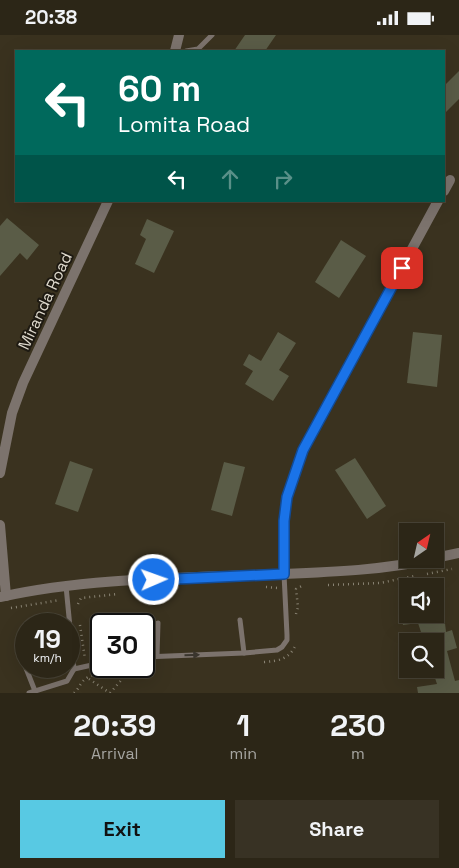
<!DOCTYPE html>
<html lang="en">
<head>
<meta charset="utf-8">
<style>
	:root { --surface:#2c2617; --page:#383224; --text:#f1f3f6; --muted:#a6a5a1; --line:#484336; --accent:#58c9e3 }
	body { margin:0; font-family:"Space Grotesk",sans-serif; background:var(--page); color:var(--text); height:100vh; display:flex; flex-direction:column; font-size:19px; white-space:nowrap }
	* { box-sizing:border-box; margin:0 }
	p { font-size:16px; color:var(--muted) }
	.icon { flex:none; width:28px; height:28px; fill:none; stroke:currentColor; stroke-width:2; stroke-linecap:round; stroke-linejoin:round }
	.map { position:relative; height:658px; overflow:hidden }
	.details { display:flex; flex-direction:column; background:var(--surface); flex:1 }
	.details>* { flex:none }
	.banner { position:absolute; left:15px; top:15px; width:430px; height:152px; border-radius:0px; box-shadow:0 5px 20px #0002,0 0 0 1px var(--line); background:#00695c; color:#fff; overflow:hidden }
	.needle { width:32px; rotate:34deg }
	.tools { position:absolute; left:399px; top:488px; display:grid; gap:10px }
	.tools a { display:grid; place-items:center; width:45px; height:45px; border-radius:0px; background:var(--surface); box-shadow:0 5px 20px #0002,0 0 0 1px var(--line); font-size:25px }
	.speed { position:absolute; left:15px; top:578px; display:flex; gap:10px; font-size:25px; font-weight:700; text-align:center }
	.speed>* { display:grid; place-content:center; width:65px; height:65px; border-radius:50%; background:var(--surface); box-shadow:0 5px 20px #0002,0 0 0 1px var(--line); line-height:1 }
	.speed small { font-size:12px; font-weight:400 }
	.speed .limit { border:2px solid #111; border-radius:8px; background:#fff; color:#111 }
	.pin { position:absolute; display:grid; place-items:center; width:42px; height:42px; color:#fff; margin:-21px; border-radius:10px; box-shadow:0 2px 8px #0006 }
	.me { position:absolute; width:55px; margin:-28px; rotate:88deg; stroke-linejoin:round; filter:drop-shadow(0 0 4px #0008) }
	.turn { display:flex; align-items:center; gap:18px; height:105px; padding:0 20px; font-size:22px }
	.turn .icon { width:65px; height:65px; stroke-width:2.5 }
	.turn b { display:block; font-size:35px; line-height:42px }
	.lanes { display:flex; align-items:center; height:48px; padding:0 20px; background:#0003; justify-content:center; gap:25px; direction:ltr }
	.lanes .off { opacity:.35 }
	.eta { display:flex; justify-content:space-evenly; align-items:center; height:85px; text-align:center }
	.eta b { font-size:30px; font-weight:800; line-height:35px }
	.button { display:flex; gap:10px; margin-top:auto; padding:10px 20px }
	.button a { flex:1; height:58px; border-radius:0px; background:var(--accent); color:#111; font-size:20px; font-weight:800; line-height:58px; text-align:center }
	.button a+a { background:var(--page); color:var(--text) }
	.status { display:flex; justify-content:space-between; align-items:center; height:35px; padding:0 25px; background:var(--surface); direction:ltr }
	.status svg { height:14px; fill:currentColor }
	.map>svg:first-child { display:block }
	.building { fill:#5a5c47 }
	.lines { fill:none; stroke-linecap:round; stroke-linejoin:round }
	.path { stroke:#8a8474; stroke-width:2.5; stroke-dasharray:1 4; stroke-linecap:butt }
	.service { stroke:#7c736d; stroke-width:5 }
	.minor { stroke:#7c736d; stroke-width:10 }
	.oneway { fill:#3a352d }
	.route-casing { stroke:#114b97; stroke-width:12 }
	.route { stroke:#1a73e8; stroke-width:9 }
	.labels { text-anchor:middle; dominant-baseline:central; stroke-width:4; stroke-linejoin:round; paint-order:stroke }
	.street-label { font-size:16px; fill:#e0dbcf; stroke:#1e1a12 }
</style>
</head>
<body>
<div class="status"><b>20:38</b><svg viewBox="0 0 49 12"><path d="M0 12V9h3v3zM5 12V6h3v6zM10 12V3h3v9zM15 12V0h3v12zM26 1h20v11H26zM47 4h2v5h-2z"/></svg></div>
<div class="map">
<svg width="459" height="658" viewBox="0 0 459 658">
	<rect width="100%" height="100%" fill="#3a321f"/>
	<g class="building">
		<path d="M245,0H276L265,16H234Z"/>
		<path d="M459,36V64L444,79V51Z"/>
		<path d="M7,183L39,210L27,225L20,218L0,241V191Z"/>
		<path d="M147,184L174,196L154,238L135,229L146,204L140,200Z"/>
		<path d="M341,205L366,221L339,263L315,247Z"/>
		<path d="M278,297L296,308L279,335L289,341L273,366L245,349L253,336L243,330L249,319L261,326Z"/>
		<path d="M413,297L442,300L437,352L407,348Z"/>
		<path d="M355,423L386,471L367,484L335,435Z"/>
		<path d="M70,426L93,434L78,477L55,469Z"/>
		<path d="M224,427L245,432L232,481L211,475Z"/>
		<path d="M401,579H444L446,597L452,595L457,613L447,616L455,646L459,645V658H418L417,652L437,649L432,634H435V606H424L418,588L403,590Z"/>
	</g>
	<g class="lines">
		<g class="path">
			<path d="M427,539L452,534"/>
			<path d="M328,550L380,548L414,541"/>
			<path d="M266,552L278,553"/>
			<path d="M78,569L81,563L118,559"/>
			<path d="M11,573L60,565"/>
			<path d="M296,579L298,572L296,554L302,551"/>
			<path d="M80,590L85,624"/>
			<path d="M264,627C279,626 290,624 296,609"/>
			<path d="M89,644L110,658"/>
			<path d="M74,658C78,655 80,649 84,645C93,636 133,633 147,632"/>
			<path d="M110,658L131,634"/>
		</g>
		<g class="service">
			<path d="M186,16L198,14L212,0"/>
			<path d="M240,585L244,618"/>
			<path d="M20,618L35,656"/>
			<path d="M157,621L158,588"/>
			<path d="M144,622L244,618L277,615L282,612L287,605V600L284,539"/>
			<path d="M74,634L101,628"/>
			<path d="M29,658L67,646L74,634L66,551"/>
		</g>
		<g class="minor">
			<path d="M175,16L179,0"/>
			<path d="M444,156L450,145"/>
			<path d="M0,438L12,378L23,348L108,166"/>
			<path d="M0,490L6,561"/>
			<path d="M435,523L459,518"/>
			<path d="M284,539V486L287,462L303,415L438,166"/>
			<path d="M0,562C89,542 191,543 283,539C334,537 383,535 434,524"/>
		</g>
	</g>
	<defs><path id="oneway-solid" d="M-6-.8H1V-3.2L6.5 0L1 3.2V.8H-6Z" transform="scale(1.25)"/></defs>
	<use class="oneway" href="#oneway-solid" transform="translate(192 620) rotate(-2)"/>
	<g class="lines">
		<g class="route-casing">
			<path id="route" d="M154,545L284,539V486L287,462L303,415L402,233"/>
		</g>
		<use href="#route" class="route"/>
	</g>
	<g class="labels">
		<g class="street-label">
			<text transform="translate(45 266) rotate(-65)">Miranda Road</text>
		</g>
	</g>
</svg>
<div class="tools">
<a><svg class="needle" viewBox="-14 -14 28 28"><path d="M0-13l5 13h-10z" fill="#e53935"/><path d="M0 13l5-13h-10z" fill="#a6a5a1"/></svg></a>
<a><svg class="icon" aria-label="sound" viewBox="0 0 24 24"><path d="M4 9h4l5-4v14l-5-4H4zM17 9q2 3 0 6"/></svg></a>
<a><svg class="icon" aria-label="search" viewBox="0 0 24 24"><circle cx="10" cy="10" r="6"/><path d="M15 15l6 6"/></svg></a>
</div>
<div class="speed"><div>19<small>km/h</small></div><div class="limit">30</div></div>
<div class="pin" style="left:402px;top:233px;background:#d93025"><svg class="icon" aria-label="arrive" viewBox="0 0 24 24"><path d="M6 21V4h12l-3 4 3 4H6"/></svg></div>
<svg class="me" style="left:154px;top:545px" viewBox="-20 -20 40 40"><circle r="17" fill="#1a73e8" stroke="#fff" stroke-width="3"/><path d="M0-11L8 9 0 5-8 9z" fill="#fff"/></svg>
<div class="banner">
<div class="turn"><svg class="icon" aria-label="left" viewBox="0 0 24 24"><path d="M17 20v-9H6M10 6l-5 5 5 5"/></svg><div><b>60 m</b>Lomita Road</div></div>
<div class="lanes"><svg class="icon" aria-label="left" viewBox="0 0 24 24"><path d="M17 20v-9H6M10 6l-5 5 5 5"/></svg><svg class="icon off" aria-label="ahead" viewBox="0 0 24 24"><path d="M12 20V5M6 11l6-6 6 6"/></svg><svg class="icon off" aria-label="right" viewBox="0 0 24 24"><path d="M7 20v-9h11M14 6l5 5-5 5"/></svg></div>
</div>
</div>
<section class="details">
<div class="eta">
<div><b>20:39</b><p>Arrival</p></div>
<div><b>1</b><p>min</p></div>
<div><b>230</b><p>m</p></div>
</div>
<div class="button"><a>Exit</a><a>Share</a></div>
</section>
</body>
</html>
